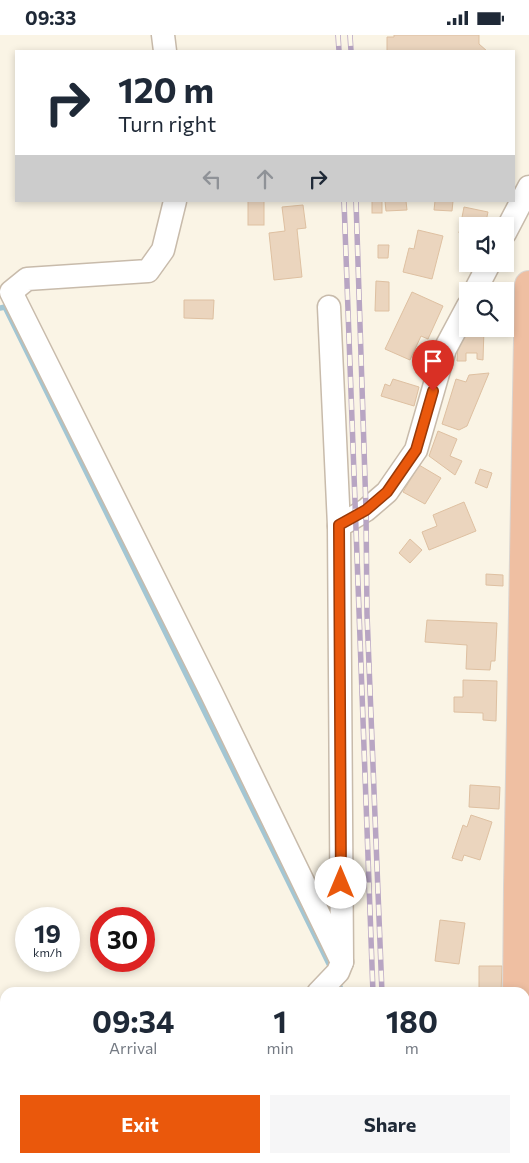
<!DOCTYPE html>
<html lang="en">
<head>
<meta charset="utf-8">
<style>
	:root { --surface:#fff; --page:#f6f6f7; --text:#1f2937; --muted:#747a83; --accent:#ea580c }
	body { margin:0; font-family:Commissioner,sans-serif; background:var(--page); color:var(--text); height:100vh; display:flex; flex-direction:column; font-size:19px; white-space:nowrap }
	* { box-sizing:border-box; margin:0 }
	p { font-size:16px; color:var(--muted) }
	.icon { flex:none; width:28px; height:28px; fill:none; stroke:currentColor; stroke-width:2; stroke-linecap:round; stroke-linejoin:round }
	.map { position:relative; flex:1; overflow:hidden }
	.panel { position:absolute; left:0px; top:952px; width:530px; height:176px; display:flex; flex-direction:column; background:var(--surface); border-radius:15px 15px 0 0; box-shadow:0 2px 8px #0003 }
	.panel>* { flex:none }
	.guide { position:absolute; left:15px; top:15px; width:500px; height:152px; border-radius:0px; box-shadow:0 2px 8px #0003; background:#fff; color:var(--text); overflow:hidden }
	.controls { position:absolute; left:459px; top:182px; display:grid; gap:10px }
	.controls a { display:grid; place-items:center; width:55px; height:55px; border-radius:0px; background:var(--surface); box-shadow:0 2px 8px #0003; font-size:25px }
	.speed { position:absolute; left:15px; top:872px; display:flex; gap:10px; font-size:25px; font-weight:700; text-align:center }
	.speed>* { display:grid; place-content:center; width:65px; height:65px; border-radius:50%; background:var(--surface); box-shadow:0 2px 8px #0003; line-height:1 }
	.speed small { font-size:12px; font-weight:400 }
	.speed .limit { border:8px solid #d22; background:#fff; color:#111 }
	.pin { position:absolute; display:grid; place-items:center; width:42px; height:42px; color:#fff; margin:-51px -21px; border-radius:50% 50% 50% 0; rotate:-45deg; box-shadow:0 0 5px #0007 }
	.pin .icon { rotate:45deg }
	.me { position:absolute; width:55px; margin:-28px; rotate:0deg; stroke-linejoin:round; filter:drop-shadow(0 0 4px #0008) }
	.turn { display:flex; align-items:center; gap:18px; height:105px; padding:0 20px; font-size:22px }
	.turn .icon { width:65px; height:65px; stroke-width:2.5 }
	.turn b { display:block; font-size:35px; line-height:42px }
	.lanes { display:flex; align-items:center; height:48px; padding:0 20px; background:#0003; justify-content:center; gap:25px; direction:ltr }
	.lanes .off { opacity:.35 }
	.eta { display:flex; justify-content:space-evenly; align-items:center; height:85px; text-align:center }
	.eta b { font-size:30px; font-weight:700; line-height:35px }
	.action { display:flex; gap:10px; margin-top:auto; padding:10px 20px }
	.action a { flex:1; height:58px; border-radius:0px; background:var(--accent); color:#fff; font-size:20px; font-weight:700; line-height:58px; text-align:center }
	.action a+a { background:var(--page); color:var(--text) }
	.status { display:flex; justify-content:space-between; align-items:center; height:35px; padding:0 25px; background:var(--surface); direction:ltr }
	.status svg { height:14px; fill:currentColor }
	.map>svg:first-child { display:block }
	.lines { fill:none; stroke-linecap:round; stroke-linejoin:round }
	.stream { stroke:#a3c6d3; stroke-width:5.5 }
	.building { fill:#ebd5be; stroke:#dec0a1 }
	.street-casing { stroke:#c8bbab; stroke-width:25 }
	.secondary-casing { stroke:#cbbca8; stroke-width:30 }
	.highway-casing { stroke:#dad5d1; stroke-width:30 }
	.street { stroke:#fff; stroke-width:22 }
	.secondary { stroke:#fff; stroke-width:28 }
	.highway { stroke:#efbfa2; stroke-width:28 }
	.rail-casing { stroke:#b8a5c3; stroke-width:5.5 }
	.rail { stroke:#fdf8eb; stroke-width:4; stroke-dasharray:11; stroke-linecap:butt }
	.route-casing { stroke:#983908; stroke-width:12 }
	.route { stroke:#ea580c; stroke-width:9 }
</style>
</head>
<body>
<div class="status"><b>09:33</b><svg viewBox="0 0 49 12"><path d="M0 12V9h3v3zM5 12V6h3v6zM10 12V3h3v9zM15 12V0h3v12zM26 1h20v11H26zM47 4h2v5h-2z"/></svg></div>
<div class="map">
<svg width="529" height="1128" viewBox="0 0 529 1128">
	<rect width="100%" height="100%" fill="#faf4e5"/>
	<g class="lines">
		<g class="stream">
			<path d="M0,273L5,272L332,935"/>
			<path d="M337,946L343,958"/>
			<path d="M173,1128L177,1124"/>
		</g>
	</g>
	<g class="building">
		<path d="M394,0H479V9L487,16H387V2H394Z"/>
		<rect x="248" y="166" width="16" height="24"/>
		<rect x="372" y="166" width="10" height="12"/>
		<path d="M385,166H406L407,175L386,176Z"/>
		<path d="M435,166H453L452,176L434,175Z"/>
		<path d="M303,170L306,193L297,194L302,242L274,245L269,198L285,196L282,172Z"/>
		<path d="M464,172L488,177L485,191H468V200L459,198Z"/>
		<path d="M418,195L443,201L432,244L403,237L409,213L414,214Z"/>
		<path d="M378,210H389L388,223H378Z"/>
		<path d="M376,246L389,247V276H375Z"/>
		<path d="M412,257L443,271L428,304L421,301L410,325L385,314Z"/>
		<path d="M505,262H512L511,288H505Z"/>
		<path d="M184,265H214L213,284L184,283Z"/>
		<path d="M468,294H484L483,325L477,324V318H466V326H457L458,312Z"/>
		<path d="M489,338L467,391L459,395L442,389L456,344L466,347L469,340Z"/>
		<path d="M393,344L419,352L414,371L381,361L385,349L390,351Z"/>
		<path d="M438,396L457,404L450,421L462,426L455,440L429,421Z"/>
		<path d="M419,430L441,443L425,469L403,457Z"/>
		<path d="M480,434L492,438L487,453L475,448Z"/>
		<path d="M464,467L476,496L429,515L422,497L437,491L433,480Z"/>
		<path d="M410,504L422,515L410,528L399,518Z"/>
		<path d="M486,539L503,540V551L486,550Z"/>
		<path d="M427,585L497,588L495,626H491L490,635L466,634L467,610L425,607Z"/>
		<path d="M463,645L497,646L496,686L483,685V678L454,677V662H463Z"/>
		<path d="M470,750L500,752L499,774L469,772Z"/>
		<path d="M471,780L492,787L480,825L464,820L462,826L452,823L463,790L467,792Z"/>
		<path d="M440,885L465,888L459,929L435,926Z"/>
		<path d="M479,931H502L501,958H479Z"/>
		<path d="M455,1124H467L478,1128H453Z"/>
	</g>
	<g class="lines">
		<g class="street-casing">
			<g id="street">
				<path d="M163,0L165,16"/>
				<path d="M175,166L163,215L148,236L27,244L11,257L211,657L342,927"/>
				<path d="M505,198L529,152"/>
				<path d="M475,256L489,229"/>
				<path d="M329,272L339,491"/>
				<path d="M318,958L338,937L342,927L339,491L366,475L387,457L416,415L445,314L468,271"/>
				<path d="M525,1049L529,1051"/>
				<path d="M154,1128L158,1124"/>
			</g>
		</g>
		<g class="secondary-casing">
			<g id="secondary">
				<path d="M0,1090L5,1089"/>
				<path d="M298,1124L308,1128"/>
			</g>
		</g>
		<g class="highway-casing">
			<g id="highway">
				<path d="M517,958L518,851L529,250"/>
				<path d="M519,1124V1128"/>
			</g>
		</g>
		<use href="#street" class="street"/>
		<use href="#secondary" class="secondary"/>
		<use href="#highway" class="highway"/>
		<g class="rail-casing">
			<g id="rail">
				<path d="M338,0L339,16"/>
				<path d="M350,0L351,16"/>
				<path d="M344,166L373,958"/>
				<path d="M356,166L366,475L367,579L382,958"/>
				<path d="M379,1124V1128"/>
				<path d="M389,1124V1128"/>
			</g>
		</g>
		<use href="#rail" class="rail"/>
	</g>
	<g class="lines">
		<g class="route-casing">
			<path id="route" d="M341,848L339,490L366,475L387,457L416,415L433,356"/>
		</g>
		<use href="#route" class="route"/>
	</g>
</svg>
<div class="controls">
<a><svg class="icon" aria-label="sound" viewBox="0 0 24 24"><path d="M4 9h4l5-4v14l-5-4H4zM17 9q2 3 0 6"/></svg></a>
<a><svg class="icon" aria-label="search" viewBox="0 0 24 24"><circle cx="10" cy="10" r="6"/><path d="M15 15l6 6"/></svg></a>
</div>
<div class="speed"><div>19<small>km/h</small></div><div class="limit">30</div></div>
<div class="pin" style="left:433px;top:356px;background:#d93025"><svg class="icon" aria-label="arrive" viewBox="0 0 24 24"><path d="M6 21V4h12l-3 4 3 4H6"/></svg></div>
<svg class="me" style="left:341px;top:848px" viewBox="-20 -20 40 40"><circle r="19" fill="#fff"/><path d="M0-13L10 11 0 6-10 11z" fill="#ea580c"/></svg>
<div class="guide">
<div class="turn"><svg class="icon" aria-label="right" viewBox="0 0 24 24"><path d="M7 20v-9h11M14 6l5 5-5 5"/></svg><div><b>120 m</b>Turn right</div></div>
<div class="lanes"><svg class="icon off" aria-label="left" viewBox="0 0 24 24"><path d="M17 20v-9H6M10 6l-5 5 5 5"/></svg><svg class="icon off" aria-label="ahead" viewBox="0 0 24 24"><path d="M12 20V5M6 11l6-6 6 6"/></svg><svg class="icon" aria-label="right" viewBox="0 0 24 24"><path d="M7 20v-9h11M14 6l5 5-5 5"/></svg></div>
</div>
<section class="panel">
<div class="eta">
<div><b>09:34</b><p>Arrival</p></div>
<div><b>1</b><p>min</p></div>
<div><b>180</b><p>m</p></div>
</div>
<div class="action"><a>Exit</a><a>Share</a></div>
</section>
</div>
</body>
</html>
